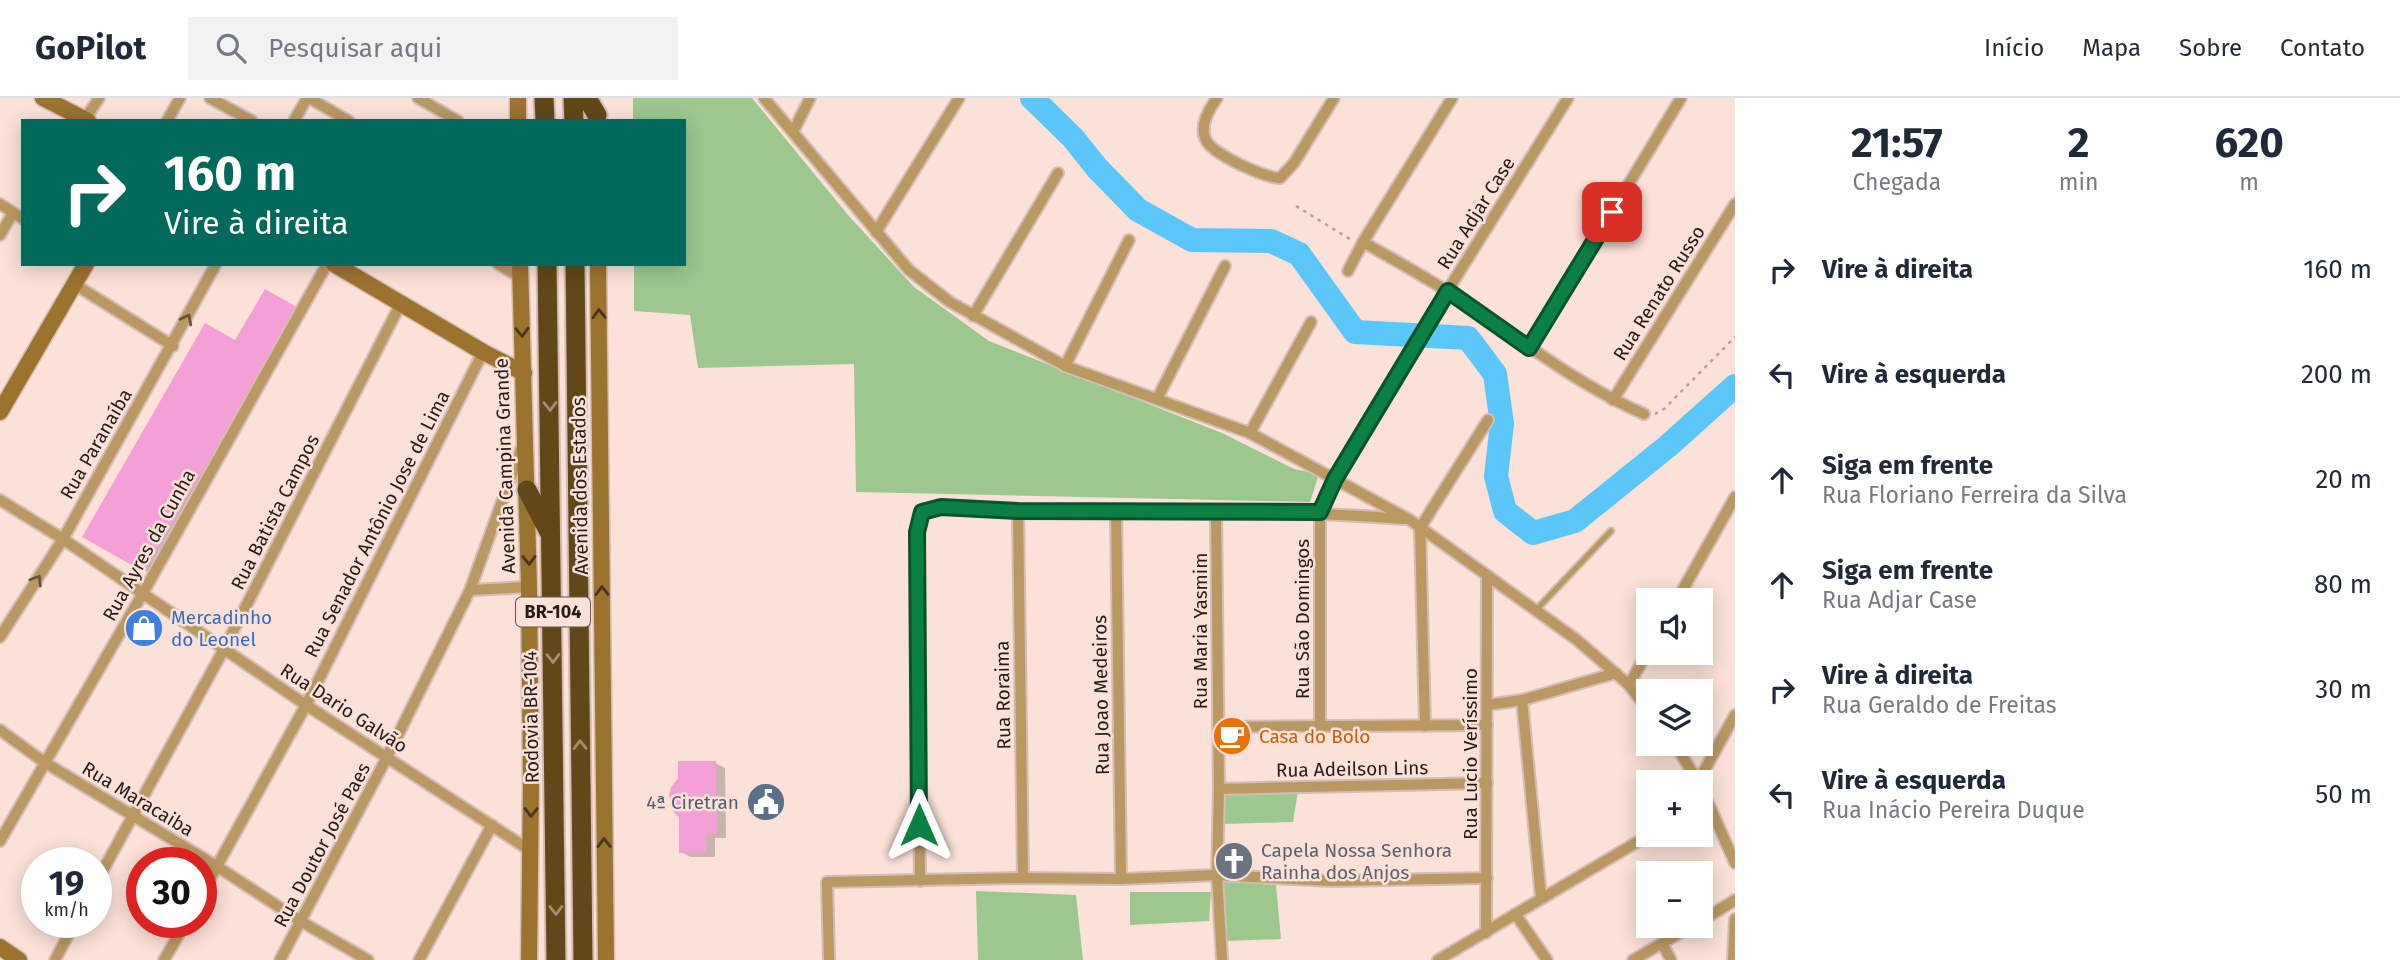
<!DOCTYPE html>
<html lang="pt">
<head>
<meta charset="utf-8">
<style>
	:root { --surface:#fff; --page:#f2f2f3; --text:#1f2937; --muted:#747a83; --line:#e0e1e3 }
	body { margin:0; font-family:"Fira Sans",sans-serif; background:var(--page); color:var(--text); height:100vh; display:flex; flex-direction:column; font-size:26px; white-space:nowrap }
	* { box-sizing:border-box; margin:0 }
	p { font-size:23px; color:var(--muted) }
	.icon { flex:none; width:38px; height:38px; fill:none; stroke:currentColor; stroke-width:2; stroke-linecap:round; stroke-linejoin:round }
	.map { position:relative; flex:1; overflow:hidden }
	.panel { display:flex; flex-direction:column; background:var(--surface); width:665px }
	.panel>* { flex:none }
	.hud { position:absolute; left:21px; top:21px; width:665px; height:147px; border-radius:0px; box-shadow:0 4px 18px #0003; background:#00695c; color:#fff; overflow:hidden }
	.buttons { position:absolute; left:1636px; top:490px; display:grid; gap:14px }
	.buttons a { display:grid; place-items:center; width:77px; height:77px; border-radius:0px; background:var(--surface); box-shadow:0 4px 18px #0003; font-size:35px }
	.speed { position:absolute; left:21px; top:749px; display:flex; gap:14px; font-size:35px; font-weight:700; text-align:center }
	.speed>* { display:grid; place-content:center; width:91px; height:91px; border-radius:50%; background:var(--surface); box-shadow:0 4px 18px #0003; line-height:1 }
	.speed small { font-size:18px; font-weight:400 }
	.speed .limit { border:10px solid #d22; background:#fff; color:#111 }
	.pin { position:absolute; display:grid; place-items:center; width:60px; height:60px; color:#fff; margin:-30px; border-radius:14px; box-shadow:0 4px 10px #0006 }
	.me { position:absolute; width:77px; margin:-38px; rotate:0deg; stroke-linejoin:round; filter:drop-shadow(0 0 5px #0008) }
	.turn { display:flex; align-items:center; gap:24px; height:147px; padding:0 28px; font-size:32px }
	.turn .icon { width:91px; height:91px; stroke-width:2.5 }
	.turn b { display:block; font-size:49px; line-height:60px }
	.eta { display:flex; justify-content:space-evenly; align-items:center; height:119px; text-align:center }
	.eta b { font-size:42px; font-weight:700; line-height:49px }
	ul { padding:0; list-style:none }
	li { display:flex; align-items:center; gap:21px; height:105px; padding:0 28px }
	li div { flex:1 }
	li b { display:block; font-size:26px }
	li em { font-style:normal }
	header { display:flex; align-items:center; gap:42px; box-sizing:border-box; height:98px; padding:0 35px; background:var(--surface); border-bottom:2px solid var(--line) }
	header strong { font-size:33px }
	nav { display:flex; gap:38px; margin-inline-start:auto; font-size:24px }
	.search { width:490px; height:63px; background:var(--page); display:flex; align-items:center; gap:18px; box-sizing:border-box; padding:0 24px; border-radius:0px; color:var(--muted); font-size:26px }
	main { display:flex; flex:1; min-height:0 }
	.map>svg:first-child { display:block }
	.green { fill:#9cc78d }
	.shadow { fill:#0003 }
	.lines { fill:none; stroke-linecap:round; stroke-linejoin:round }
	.river { stroke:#5bc6f8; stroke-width:24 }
	.building { fill:#f4a0d8 }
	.lane-casing { stroke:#d5bdb4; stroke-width:9 }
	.street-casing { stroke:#d5bdb4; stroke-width:14 }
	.secondary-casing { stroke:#d5bdb4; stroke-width:19 }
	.highway-casing { stroke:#d5bdb4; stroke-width:23 }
	.path { stroke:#b7a29a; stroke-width:2.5; stroke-dasharray:3.5 5; stroke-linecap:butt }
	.lane { stroke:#ba9862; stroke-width:5 }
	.street { stroke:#ba9862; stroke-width:10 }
	.secondary { stroke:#9a732e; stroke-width:16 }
	.highway { stroke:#624818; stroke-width:19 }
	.oneway { stroke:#49351e }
	.oneway2 { stroke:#695339 }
	.oneway3 { stroke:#a78d6e }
	.route-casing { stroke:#07532c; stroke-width:18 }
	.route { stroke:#0b8043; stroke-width:12 }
	.labels { text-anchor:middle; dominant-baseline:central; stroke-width:5; stroke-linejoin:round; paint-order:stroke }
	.shield { fill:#fbe1d7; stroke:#665651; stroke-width:2 }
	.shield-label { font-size:18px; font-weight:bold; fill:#261b17 }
	.street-label { font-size:19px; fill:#261b17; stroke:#fbe1d7 }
	.shop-label { font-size:19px; fill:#366cbe; stroke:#fbe1d7; text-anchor:start }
	.food-label { font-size:19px; fill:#c56008; stroke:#fbe1d7; text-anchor:start }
	.service-label { font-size:19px; fill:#4e5e75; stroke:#fbe1d7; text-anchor:end }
	.worship-label { font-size:19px; fill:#5b616d; stroke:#fbe1d7; text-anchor:start }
</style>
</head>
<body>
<header>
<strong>GoPilot</strong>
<div class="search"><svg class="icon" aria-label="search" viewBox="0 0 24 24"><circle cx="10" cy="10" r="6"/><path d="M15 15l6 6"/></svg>Pesquisar aqui</div>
<nav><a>Início</a><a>Mapa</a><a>Sobre</a><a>Contato</a></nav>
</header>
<main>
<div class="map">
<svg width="1735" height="862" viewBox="0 0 1735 862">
	<rect width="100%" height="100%" fill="#fbe1d7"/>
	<g class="green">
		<path d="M633,0H752L848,117L914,189L989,243L1222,335L1294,371L1319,376L1310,404L856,394L854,266L698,270L690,217L634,213V166H684V23H633Z"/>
		<path d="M1298,693L1293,724L1223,726V695Z"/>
		<path d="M1223,783L1276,787L1281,841L1225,843Z"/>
		<path d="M976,793L1076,797L1083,862H978Z"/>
		<path d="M1130,794H1211L1209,823L1130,827Z"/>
	</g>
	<g class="shadow">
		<path d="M265,193L306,216L154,478L84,438L236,245Z"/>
		<path d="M142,517L162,529L152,545L132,533Z"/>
		<path d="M715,665L725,670L726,740H715V759H691L681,754Z"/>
	</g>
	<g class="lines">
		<path class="river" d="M1032,0L1073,40L1097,70L1138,112L1192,142L1271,143L1299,156L1355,234L1468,240L1495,276L1502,326L1496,378L1505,413L1533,435L1575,423L1668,348L1735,288"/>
	</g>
	<g class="building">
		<path d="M265,191L297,209L144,474L82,439L205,225L235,242Z"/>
		<path d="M141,515L159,525L147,544L129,534Z"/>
		<path d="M678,663H716L717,735L706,736V754L679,755V719L674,715L669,697L671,689L678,680Z"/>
	</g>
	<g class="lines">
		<g class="lane-casing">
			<path id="lane" d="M1536,512L1611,433"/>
		</g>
		<g class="street-casing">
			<g id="street">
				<path d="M210,0L252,23"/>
				<path d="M309,0L349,23"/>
				<path d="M418,0L458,23"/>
				<path d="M764,0L909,172L950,204L1065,268L1250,335L1410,422L1577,542L1629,587L1648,612"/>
				<path d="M1217,0C1209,11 1199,29 1206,42C1212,56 1265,80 1280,80L1294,65L1334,0"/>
				<path d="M85,21L99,0"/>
				<path d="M167,23L180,0"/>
				<path d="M294,23L307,0"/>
				<path d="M794,32L810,0"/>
				<path d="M0,106L23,121"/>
				<path d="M876,134L959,0"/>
				<path d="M0,137L13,115"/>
				<path d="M1363,144C1391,160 1420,176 1447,193C1513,235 1573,285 1644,316"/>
				<path d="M498,166L520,179"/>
				<path d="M1348,173L1363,144L1452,0"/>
				<path d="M74,186L173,248"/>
				<path d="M973,218L1058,75"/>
				<path d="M1529,250L1681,0"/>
				<path d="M1065,268L1129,142"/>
				<path d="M1157,301L1225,168"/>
				<path d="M1613,302L1735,106"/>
				<path d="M1250,335L1311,224"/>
				<path d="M0,402L63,441L306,607L531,753"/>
				<path d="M1018,413L1023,780"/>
				<path d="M1116,413L1121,781"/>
				<path d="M1216,413L1219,691L1217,777L1222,862"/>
				<path d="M1420,430L1425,628"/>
				<path d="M1420,430L1488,322"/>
				<path d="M470,492L529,489"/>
				<path d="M1677,502L1735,399"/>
				<path d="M0,539L63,441L216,166"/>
				<path d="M1629,587L1648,553"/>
				<path d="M1522,602L1541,800"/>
				<path d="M1487,607L1522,602L1616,575"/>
				<path d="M1320,628V414L1335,381L1413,248L1568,0"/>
				<path d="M1218,629L1487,627"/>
				<path d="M0,632L44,664L218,769L302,824L368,862"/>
				<path d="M1675,646L1698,684L1735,617"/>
				<path d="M1701,689L1735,765"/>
				<path d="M1219,691L1487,685"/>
				<path d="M0,743L143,495L327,166"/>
				<path d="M920,783L917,434L922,414C960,404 1001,413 1040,413C1161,413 1282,411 1404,421"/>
				<path d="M96,785L224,551L401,205"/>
				<path d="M201,797L306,607L483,254"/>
				<path d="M1516,817L1547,862"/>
				<path d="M1701,823L1735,802"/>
				<path d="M1486,835L1487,477"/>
				<path d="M1662,845L1671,862"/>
				<path d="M55,862L75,824"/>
				<path d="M164,862L186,824"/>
				<path d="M280,862L387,659L470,492L521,351"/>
				<path d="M419,862L492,727"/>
				<path d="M829,862L827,784L1023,780L1121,781L1217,777L1332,783L1487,780"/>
				<path d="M1438,862L1649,737"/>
				<path d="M1633,862L1692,828"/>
				<path d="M1733,862L1735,821"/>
			</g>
		</g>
		<g class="secondary-casing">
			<g id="secondary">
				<path d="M43,0L88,23"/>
				<path d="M518,0V23"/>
				<path d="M334,166L483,254L524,275"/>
				<path d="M520,166L529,489L531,682L529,862"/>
				<path d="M598,166L606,862"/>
				<path d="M0,314L86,166"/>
				<path d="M0,849L19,862"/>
			</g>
		</g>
		<g class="highway-casing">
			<g id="highway">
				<path d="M544,0L545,23"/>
				<path d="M573,0L574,23"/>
				<path d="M587,0L597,17"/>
				<path d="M547,166L556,862"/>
				<path d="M575,166L583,862"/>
				<path d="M527,392L549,434"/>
			</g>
		</g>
		<g class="path">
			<path d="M1296,108L1353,143"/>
			<path d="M1655,316L1664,311L1735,239"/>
		</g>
		<use href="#lane" class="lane"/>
		<use href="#street" class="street"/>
		<use href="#secondary" class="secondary"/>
		<use href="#highway" class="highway"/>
	</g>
	<defs><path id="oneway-chevron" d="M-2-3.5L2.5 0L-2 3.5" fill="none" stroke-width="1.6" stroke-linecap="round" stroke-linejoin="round" transform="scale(1.75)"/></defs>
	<g class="oneway">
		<use href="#oneway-chevron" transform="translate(599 216) rotate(-91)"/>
		<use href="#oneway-chevron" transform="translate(522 234) rotate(88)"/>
		<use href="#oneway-chevron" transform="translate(529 462) rotate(89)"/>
		<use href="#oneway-chevron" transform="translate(602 493) rotate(-91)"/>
		<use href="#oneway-chevron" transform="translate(531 714) rotate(91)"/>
		<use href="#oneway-chevron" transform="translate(604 745) rotate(-91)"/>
	</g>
	<g class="oneway2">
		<use href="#oneway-chevron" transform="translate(187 221) rotate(-62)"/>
		<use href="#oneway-chevron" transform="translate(37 482) rotate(-58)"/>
	</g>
	<g class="oneway3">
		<use href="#oneway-chevron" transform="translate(550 308) rotate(89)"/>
		<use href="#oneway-chevron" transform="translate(553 560) rotate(89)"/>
		<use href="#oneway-chevron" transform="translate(580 647) rotate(-91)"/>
		<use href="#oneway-chevron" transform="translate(556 812) rotate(89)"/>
	</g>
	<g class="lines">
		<g class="route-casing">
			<path id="route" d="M919,727L917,434L922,414L941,409L1018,413L1320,414L1335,381L1448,193L1529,250L1612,114"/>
		</g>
		<use href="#route" class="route"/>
	</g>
	<defs>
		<g id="shop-disc" transform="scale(2.0125)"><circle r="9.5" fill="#3f7fe0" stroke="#fbe1d7"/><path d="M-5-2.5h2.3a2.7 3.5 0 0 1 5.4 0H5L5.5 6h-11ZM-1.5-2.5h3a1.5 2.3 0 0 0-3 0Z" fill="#fff"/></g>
		<g id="cafe-disc" transform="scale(2.0125)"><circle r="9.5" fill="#e8710a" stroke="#fbe1d7"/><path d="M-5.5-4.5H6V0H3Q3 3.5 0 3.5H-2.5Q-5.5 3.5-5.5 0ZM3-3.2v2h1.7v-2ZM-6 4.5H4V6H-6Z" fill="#fff"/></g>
		<g id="civic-disc" transform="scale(2.0125)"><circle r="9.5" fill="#5c6f8a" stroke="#fbe1d7"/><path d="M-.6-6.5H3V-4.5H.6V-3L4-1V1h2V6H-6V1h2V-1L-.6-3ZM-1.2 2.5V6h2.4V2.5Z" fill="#fff"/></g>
		<g id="church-disc" transform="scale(2.0125)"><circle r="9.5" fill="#6b7280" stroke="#fbe1d7"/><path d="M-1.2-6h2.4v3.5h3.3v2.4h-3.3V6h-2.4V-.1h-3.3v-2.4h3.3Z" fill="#fff"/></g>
	</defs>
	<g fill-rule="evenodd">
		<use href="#shop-disc" x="144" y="530"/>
		<use href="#cafe-disc" x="1232" y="638"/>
		<use href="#civic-disc" x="766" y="704"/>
		<use href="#church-disc" x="1234" y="763"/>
	</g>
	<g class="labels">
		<rect class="shield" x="516" y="499.5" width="74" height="29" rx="5"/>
		<g class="shield-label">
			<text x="553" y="514">BR-104</text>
		</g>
		<g class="street-label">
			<text transform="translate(1476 115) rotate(-58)">Rua Adjar Case</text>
			<text transform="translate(1659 195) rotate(-58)">Rua Renato Russo</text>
			<text transform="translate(96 346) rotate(-60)">Rua Paranaíba</text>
			<text transform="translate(505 368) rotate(-92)">Avenida Campina Grande</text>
			<text transform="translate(580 388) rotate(-91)">Avenida dos Estados</text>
			<text transform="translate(275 414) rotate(-63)">Rua Batista Campos</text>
			<text transform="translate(377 426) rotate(-63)">Rua Senador Antônio Jose de Lima</text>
			<text transform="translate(149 447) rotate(-61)">Rua Ayres da Cunha</text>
			<text transform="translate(1302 521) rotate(-90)">Rua São Domingos</text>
			<text transform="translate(1200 533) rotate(-90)">Rua Maria Yasmim</text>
			<text transform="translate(1003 597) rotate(-91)">Rua Roraima</text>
			<text transform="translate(1101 597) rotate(-91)">Rua Joao Medeiros</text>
			<text transform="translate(344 610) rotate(33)">Rua Dario Galvão</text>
			<text transform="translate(531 619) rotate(-91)">Rodovia BR-104</text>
			<text transform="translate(1470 656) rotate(-90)">Rua Lucio Veríssimo</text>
			<text transform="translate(1352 671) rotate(-1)">Rua Adeilson Lins</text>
			<text transform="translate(138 701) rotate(31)">Rua Maracaiba</text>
			<text transform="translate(322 747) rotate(-62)">Rua Doutor José Paes</text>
		</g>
		<g class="shop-label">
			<text x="171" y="519">Mercadinho<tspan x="171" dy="22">do Leonel</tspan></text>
		</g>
		<g class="food-label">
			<text x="1259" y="638">Casa do Bolo</text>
		</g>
		<g class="service-label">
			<text x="739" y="704">4ª Ciretran</text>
		</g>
		<g class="worship-label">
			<text x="1261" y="752">Capela Nossa Senhora<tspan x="1261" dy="22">Rainha dos Anjos</tspan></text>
		</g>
	</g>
</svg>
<div class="buttons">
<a><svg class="icon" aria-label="sound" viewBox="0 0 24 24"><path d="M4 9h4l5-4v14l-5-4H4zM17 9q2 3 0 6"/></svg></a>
<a><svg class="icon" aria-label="layers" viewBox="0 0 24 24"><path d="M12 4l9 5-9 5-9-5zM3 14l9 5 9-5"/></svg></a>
<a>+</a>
<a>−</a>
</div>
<div class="speed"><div>19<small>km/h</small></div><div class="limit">30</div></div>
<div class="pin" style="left:1612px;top:114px;background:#d93025"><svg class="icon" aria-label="arrive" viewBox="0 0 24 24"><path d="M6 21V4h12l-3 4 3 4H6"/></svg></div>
<svg class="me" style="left:919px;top:727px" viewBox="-20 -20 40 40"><path d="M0-17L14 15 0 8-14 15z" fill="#0b8043" stroke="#fff" stroke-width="4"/></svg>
<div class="hud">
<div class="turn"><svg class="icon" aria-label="right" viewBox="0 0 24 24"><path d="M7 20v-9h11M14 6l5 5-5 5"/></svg><div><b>160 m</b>Vire à direita</div></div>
</div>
</div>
<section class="panel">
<div class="eta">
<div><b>21:57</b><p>Chegada</p></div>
<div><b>2</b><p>min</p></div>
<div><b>620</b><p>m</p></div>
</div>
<ul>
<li><svg class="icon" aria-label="right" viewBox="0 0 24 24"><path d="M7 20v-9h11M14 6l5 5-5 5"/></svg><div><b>Vire à direita</b></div><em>160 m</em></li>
<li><svg class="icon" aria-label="left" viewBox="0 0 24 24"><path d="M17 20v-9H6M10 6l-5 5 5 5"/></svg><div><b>Vire à esquerda</b></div><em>200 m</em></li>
<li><svg class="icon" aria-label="ahead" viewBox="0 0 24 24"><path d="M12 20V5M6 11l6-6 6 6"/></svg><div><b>Siga em frente</b><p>Rua Floriano Ferreira da Silva</p></div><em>20 m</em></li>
<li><svg class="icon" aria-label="ahead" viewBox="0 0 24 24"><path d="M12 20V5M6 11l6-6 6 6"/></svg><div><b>Siga em frente</b><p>Rua Adjar Case</p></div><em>80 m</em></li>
<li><svg class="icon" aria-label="right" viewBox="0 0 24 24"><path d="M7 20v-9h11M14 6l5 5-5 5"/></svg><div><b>Vire à direita</b><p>Rua Geraldo de Freitas</p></div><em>30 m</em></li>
<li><svg class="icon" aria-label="left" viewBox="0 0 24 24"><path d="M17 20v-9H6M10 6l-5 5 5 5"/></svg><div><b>Vire à esquerda</b><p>Rua Inácio Pereira Duque</p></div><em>50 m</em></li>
</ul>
</section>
</main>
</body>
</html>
